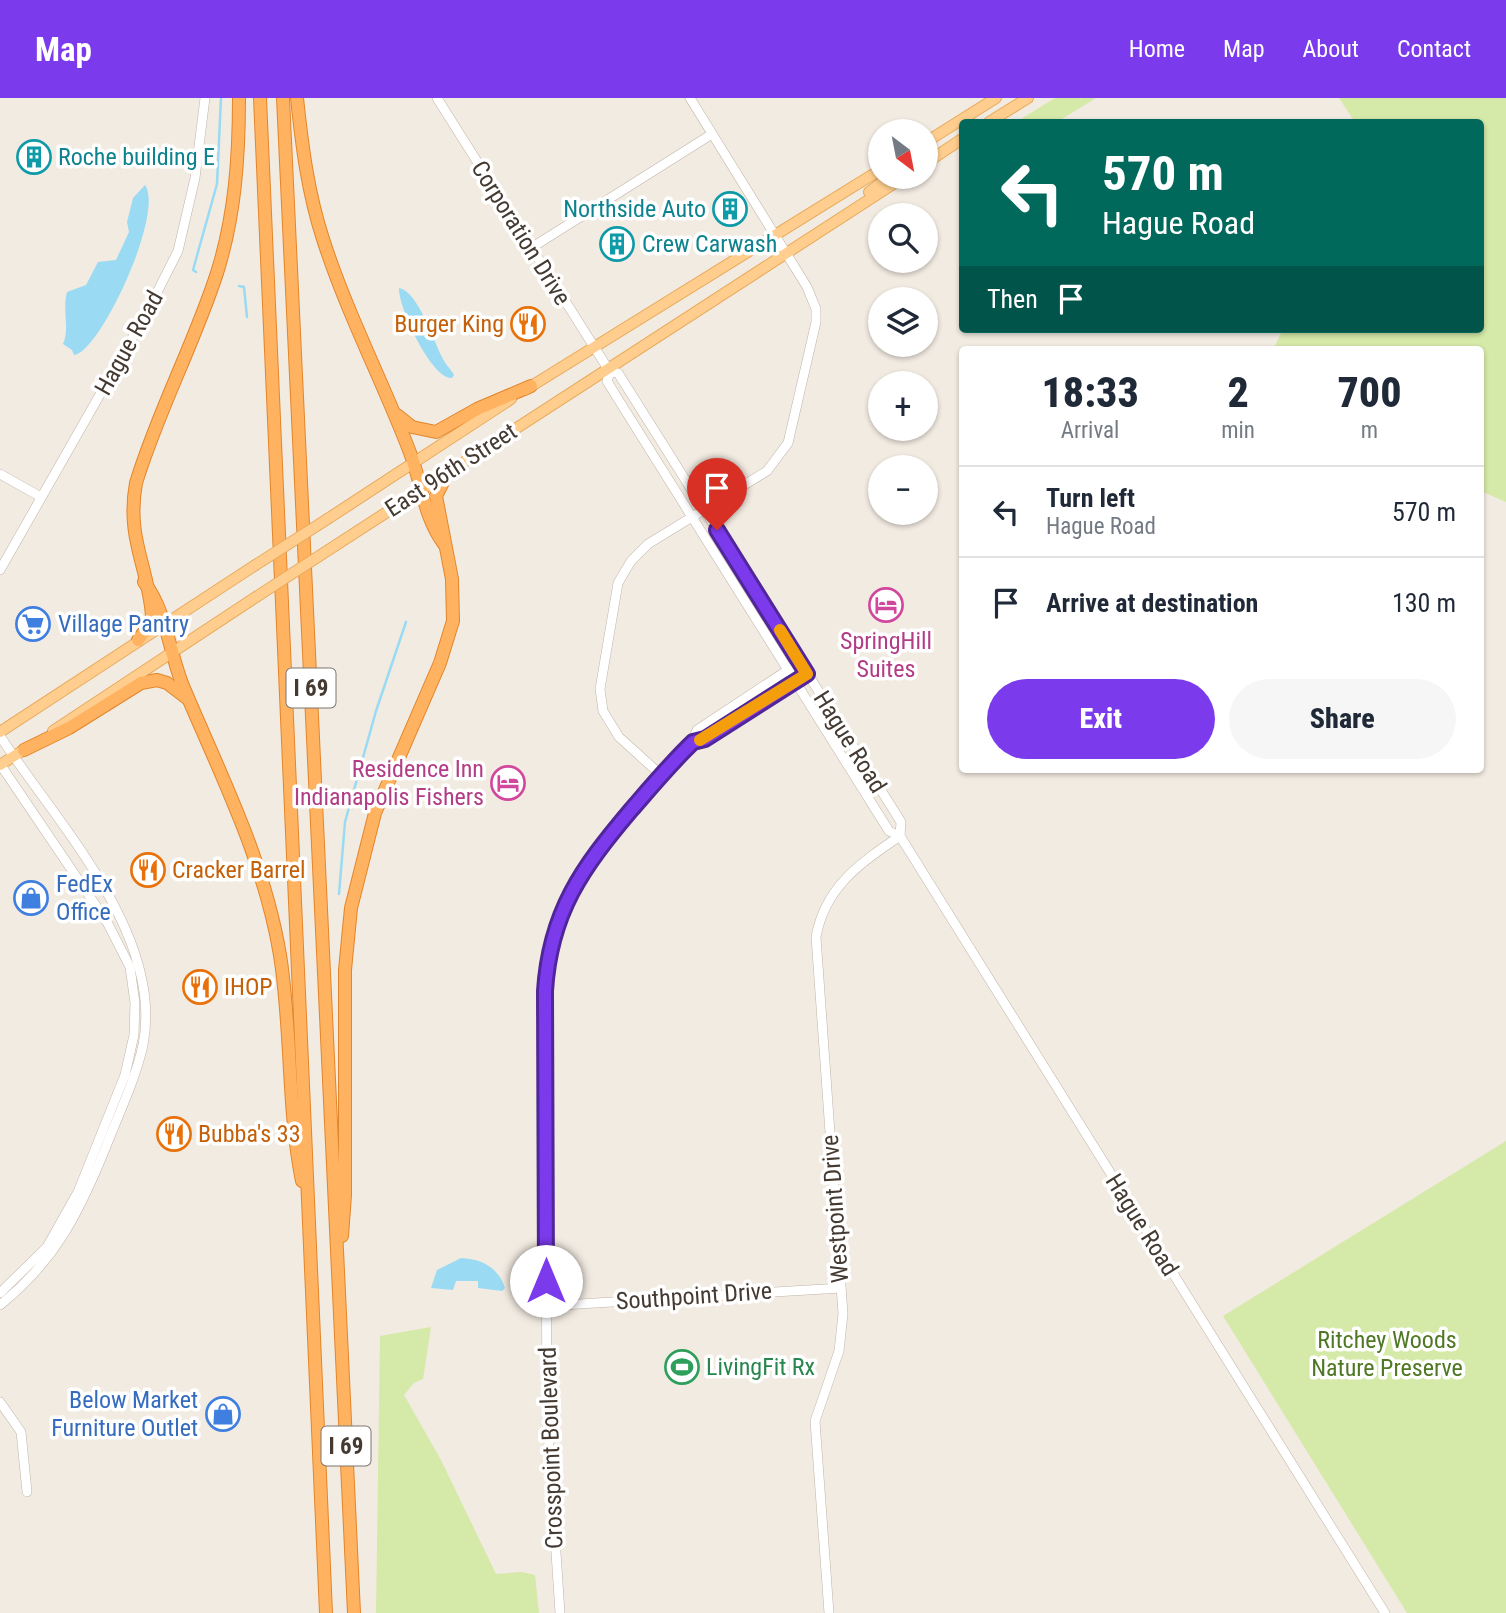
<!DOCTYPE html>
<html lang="en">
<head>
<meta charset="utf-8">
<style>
	:root { --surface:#fff; --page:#f6f6f7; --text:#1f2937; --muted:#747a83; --line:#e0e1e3; --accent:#7c3aed }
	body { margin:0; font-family:"Roboto Condensed",sans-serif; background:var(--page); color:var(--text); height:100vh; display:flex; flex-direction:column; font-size:26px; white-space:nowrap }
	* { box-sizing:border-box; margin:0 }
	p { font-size:23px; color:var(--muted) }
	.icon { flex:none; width:38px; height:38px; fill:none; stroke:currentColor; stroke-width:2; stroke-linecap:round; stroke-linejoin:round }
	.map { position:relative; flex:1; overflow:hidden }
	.side { position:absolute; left:959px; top:248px; width:525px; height:427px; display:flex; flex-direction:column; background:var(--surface); border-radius:7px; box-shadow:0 2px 5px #0004 }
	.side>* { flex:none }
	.hud { position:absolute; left:959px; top:21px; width:525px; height:214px; border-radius:7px; box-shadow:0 2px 5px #0004; background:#00695c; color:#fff; overflow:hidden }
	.needle { width:46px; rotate:148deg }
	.fabs { position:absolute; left:868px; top:21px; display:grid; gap:14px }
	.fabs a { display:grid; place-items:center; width:70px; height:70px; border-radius:50%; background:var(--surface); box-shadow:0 2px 5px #0004; font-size:35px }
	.pin { position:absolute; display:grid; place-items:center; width:60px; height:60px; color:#fff; margin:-72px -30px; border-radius:50% 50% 50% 0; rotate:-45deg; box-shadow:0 0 7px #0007 }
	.pin .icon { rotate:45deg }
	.me { position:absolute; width:77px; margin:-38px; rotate:0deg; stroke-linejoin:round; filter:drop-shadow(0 0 5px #0008) }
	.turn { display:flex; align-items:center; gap:24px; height:147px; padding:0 28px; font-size:32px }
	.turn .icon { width:91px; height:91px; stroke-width:2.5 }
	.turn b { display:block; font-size:49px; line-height:60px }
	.then { display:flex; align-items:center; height:66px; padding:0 28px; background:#0003; gap:14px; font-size:26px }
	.eta { display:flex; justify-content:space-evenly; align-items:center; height:119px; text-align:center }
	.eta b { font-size:42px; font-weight:800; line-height:49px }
	.button { display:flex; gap:14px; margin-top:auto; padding:14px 28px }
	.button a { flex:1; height:80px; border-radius:42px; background:var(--accent); color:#fff; font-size:28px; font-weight:800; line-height:80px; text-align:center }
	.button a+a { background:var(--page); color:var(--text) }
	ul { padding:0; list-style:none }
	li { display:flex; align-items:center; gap:21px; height:91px; padding:0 28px; border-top:2px solid var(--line) }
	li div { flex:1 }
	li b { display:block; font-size:26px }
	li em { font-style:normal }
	header { display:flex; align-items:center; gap:42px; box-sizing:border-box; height:98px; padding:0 35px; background:var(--accent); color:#fff }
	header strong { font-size:33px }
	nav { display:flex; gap:38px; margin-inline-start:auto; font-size:24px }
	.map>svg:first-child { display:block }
	.green { fill:#d5e9a8 }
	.water { fill:#9adbf3 }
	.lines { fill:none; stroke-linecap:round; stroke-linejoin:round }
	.stream { stroke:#9adbf3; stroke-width:2.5 }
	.minor-casing { stroke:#c0b4a8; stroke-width:10 }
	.major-casing { stroke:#e8a95a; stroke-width:12 }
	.highway-casing { stroke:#e3852b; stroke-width:14 }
	.minor { stroke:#fff; stroke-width:9 }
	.major { stroke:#ffce8e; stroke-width:10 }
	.highway { stroke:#ffb360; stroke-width:12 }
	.major-bridge-casing { stroke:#e8a95a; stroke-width:12; stroke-linecap:butt }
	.major-bridge { stroke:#ffce8e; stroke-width:10 }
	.route-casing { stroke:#51269a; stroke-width:18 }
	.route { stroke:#7c3aed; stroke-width:12 }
	.slow { stroke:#f59e0b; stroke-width:12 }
	.labels { text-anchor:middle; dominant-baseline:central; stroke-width:7; stroke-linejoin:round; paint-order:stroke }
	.shield { fill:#fff; stroke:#7c7570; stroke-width:2 }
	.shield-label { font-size:23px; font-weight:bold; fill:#443a32 }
	.culture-label { font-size:24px; fill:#0d838f; stroke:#fff; text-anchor:start }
	.street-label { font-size:24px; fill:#443a32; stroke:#fff }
	.food-label { font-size:24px; fill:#c56008; stroke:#fff; text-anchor:start }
	.shop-label { font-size:24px; fill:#366cbe; stroke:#fff; text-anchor:start }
	.hotel-label { font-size:24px; fill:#b23c85; stroke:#fff }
	.park-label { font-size:24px; fill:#4f7724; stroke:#fff }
	.leisure-label { font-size:24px; fill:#27864d; stroke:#fff; text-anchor:start }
</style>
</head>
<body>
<header>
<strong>Map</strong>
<nav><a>Home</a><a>Map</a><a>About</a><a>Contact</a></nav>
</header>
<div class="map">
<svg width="1506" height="1515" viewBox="0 0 1506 1515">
	<rect width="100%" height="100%" fill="#f2ebe2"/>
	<g class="green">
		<path d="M1055,0H1096L1057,24H1016Z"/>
		<path d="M1339,0H1506V404L1481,393L1480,252H1273L1283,231H1480V24H1355Z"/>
		<path d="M1506,1043V1515H1407L1223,1218Z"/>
		<path d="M431,1229L423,1281L414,1285L404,1297L441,1362L496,1476L522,1474L535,1477L539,1515H376L380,1238Z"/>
	</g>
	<g class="water">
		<path d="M145,87C165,114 100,255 74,257L72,252L63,246C70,230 62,212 67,194L86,187L98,164L116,162L129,134L127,124L133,100Z"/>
		<path d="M399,190C418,193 433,242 442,259C445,266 451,271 454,277L452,280C432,282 398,209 399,190Z"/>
		<path d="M461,1160C482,1161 498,1169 505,1190L502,1193L478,1190V1183H456L453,1192L431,1190L437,1172Z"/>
	</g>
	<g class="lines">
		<g class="stream">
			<path d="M196,174L193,172L217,86L221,0"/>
			<path d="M239,188L244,189L247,219"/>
			<path d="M339,796L345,724L376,613L406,524"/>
		</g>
		<g class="minor-casing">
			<g id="minor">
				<path d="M437,0L610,274L618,275L901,724L900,738"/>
				<path d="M531,150L712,36"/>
				<path d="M610,274L607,283L618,301L889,733L900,738L1385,1515"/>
				<path d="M0,376L41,399"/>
				<path d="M0,472L147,214L178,153L195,80L205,0"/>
				<path d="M0,638C55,723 165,837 143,947C135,983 118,1017 105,1051C79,1115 55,1163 0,1207"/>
				<path d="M693,644L705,641L799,581"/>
				<path d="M0,666L107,824L130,869L135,905L134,937L125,977L78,1094L47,1149L0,1195"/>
				<path d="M661,677L619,639L603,613L600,591L618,485L631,463L648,446L767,373L788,345L816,224V211L807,189L690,0"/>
				<path d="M546,1208L841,1190"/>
				<path d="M0,1304L21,1334L27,1394"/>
				<path d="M560,1515L547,1318L545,893C551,797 598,752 657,682C670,666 690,652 697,632L800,564"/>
				<path d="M829,1515L815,1323L839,1253L843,1216L816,839C825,789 860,765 900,738"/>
			</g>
		</g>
		<g class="major-casing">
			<g id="major">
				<path d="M989,24L1028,0"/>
				<path d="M926,44L996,0"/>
				<path d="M926,65L962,41"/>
				<path d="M869,94L889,79"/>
				<path d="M525,292L880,72"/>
				<path d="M329,420L511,301"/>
				<path d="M330,451L904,79"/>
				<path d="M53,633L256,499"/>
				<path d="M0,634L254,468"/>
				<path d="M0,667L30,648"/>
			</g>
		</g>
		<g class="highway-casing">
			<g id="highway">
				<path d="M260,0L326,1515"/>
				<path d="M283,0L354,1515"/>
				<path d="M297,0C302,48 308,95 323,141C346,213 382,282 409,352C422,384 423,418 444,446"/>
				<path d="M397,317L412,329L436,334L477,311L531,288"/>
				<path d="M144,484C167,514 169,554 183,588C220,676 264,761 280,857C292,932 287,1009 302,1083"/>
				<path d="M138,542L150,526L152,517C148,468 126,440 136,385C158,313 194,246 217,175C235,118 239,60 239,0"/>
				<path d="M24,652L69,630L141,585L157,582L167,585L188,601"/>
				<path d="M342,1138L345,1097V872L351,810L375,715L440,565L453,523L452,481L436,398L448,374"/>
			</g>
		</g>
		<use href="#minor" class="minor"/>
		<use href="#major" class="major"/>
		<use href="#highway" class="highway"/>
		<g class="major-bridge-casing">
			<g id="major-bridge">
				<path d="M254,468L329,420"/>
				<path d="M256,499L330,451"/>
			</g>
		</g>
		<use href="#major-bridge" class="major-bridge"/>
	</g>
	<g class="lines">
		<g class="route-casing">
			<path id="route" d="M546,1183L545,893C550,814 582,770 631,712C651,689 671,665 693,644L705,641L807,576L717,432"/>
		</g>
		<use href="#route" class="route"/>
		<path class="slow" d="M700,642L807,576L780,532"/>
	</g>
	<defs>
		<g id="building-ring" transform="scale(1.75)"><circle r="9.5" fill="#fff" stroke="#0f9aa8" stroke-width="1.5"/><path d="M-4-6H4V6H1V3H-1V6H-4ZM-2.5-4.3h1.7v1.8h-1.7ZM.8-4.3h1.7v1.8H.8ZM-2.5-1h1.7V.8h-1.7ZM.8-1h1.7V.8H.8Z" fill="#0f9aa8"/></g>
		<g id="restaurant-ring" transform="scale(1.75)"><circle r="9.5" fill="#fff" stroke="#e8710a" stroke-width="1.5"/><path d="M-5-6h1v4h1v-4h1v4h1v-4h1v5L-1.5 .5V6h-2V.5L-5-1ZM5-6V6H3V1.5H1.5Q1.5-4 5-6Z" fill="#e8710a"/></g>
		<g id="hotel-ring" transform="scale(1.75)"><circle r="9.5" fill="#fff" stroke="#d1479c" stroke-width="1.5"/><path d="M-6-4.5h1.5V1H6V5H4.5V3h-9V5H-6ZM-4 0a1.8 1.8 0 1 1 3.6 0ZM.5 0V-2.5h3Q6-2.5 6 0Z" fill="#d1479c"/></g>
		<g id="supermarket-ring" transform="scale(1.75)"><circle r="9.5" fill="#fff" stroke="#3f7fe0" stroke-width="1.5"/><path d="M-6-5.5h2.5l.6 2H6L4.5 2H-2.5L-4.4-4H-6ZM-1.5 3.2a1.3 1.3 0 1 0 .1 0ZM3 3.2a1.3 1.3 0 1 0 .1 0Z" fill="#3f7fe0"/></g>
		<g id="shop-ring" transform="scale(1.75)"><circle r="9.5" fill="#fff" stroke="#3f7fe0" stroke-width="1.5"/><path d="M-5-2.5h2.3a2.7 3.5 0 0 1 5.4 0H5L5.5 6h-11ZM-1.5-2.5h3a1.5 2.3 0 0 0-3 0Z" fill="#3f7fe0"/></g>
		<g id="stadium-ring" transform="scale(1.75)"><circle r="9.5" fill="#fff" stroke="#2e9e5b" stroke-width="1.5"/><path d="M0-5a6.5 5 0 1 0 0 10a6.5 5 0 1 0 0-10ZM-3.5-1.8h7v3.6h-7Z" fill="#2e9e5b"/></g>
	</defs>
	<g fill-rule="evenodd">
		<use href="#building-ring" x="34" y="59"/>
		<use href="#building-ring" x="730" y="111"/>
		<use href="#building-ring" x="617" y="146"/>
		<use href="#restaurant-ring" x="528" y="226"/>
		<use href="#hotel-ring" x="886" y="507"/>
		<use href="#supermarket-ring" x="33" y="526"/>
		<use href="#hotel-ring" x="508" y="685"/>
		<use href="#restaurant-ring" x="148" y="772"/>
		<use href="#shop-ring" x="31" y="800"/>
		<use href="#restaurant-ring" x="200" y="889"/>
		<use href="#restaurant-ring" x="174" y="1036"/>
		<use href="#stadium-ring" x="682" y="1269"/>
		<use href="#shop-ring" x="223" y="1316"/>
	</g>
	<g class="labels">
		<g class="shield">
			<rect x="286.5" y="570.5" width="49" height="39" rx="5"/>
			<rect x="321.5" y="1328.5" width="49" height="39" rx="5"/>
		</g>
		<g class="shield-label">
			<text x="311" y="590">I 69</text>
			<text x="346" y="1348">I 69</text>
		</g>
		<g class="culture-label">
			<text x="58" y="59">Roche building E</text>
			<text x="706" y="111" text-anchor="end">Northside Auto</text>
			<text x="642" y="146">Crew Carwash</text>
		</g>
		<g class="street-label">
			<text transform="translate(521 135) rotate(58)">Corporation Drive</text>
			<text transform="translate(129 245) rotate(-61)">Hague Road</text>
			<text transform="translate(451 372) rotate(-33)">East 96th Street</text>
			<text transform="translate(850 644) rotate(58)">Hague Road</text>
			<text transform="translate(835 1111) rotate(-94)">Westpoint Drive</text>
			<text transform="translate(1142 1127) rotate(58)">Hague Road</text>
			<text transform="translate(694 1198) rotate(-4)">Southpoint Drive</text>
			<text transform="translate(551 1350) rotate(-92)">Crosspoint Boulevard</text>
		</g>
		<g class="food-label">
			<text x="504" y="226" text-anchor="end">Burger King</text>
			<text x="172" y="772">Cracker Barrel</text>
			<text x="224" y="889">IHOP</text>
			<text x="198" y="1036">Bubba's 33</text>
		</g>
		<g class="shop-label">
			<text x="58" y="526">Village Pantry</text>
			<text x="56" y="786">FedEx<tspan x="56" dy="28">Office</tspan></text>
			<text x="198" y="1302" text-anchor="end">Below Market<tspan x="198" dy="28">Furniture Outlet</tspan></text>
		</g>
		<g class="hotel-label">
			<text x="886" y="543">SpringHill<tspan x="886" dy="28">Suites</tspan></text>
			<text x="484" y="671" text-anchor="end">Residence Inn<tspan x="484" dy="28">Indianapolis Fishers</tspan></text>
		</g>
		<g class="park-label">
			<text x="1387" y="1242">Ritchey Woods<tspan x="1387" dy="28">Nature Preserve</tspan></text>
		</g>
		<g class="leisure-label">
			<text x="706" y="1269">LivingFit Rx</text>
		</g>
	</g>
</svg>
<div class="fabs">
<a><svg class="needle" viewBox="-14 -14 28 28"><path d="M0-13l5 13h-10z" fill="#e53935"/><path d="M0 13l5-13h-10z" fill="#747a83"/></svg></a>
<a><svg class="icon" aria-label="search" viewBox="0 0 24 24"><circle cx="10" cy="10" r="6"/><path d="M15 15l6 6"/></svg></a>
<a><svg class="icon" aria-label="layers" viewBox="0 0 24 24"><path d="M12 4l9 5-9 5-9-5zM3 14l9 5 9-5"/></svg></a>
<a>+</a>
<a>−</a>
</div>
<div class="pin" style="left:717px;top:432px;background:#d93025"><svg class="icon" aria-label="arrive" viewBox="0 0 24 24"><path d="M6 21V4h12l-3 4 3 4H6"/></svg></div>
<svg class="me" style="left:546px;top:1183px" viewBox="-20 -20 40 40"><circle r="19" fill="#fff"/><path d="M0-13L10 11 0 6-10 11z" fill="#7c3aed"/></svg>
<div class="hud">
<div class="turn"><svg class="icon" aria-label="left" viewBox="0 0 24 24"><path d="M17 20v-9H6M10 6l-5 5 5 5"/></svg><div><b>570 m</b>Hague Road</div></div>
<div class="then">Then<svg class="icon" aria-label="arrive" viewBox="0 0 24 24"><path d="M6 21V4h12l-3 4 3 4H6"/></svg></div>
</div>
<section class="side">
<div class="eta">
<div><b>18:33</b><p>Arrival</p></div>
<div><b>2</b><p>min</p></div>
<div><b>700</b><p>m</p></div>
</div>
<ul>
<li><svg class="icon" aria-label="left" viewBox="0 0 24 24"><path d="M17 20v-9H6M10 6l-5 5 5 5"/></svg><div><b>Turn left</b><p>Hague Road</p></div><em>570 m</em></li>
<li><svg class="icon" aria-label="arrive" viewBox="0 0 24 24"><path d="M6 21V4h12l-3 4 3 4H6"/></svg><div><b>Arrive at destination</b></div><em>130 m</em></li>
</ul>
<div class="button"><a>Exit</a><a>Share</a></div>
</section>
</div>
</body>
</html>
